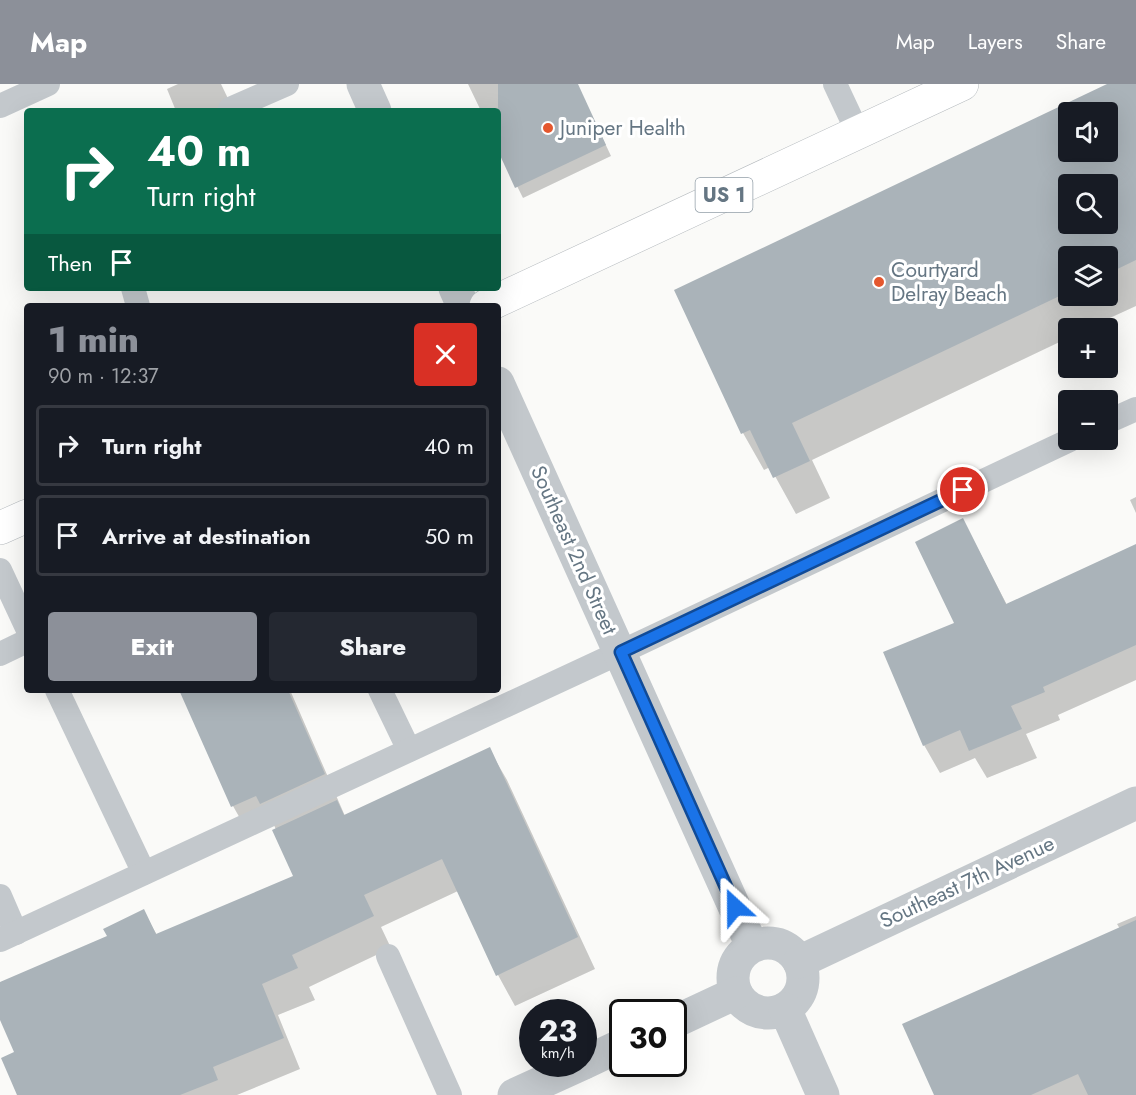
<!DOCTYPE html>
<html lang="en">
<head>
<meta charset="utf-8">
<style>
	:root { --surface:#171b24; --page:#242831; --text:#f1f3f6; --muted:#9ea1a6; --line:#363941; --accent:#8c9099 }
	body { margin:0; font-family:Jost,sans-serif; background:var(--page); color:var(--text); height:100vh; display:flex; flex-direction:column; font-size:22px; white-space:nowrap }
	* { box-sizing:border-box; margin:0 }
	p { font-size:20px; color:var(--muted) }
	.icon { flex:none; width:33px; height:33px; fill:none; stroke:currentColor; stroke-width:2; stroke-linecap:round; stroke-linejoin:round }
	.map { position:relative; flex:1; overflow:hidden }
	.details { position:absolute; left:24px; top:219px; width:477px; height:390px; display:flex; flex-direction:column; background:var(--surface); border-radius:6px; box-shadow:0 6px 24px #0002 }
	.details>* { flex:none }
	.banner { position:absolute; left:24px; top:24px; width:477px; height:183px; border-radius:6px; box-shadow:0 6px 24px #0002; background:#0b6e4f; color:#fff; overflow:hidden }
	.tools { position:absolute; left:1058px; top:18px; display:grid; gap:12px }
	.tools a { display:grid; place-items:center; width:60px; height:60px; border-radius:6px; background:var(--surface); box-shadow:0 6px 24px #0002; font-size:30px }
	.speed { position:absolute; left:519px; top:915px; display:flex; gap:12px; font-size:30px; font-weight:700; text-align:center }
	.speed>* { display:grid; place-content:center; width:78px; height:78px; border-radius:50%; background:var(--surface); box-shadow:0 6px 24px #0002; line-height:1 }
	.speed small { font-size:15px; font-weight:400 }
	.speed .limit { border:3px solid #111; border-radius:9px; background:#fff; color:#111 }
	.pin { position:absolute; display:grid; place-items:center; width:51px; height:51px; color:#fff; margin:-26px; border:3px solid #fff; border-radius:50%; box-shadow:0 2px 6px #0007 }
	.me { position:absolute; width:66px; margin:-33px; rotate:336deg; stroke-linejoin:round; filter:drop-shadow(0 0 4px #0008) }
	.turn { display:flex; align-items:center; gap:21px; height:126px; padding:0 24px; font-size:27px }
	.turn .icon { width:78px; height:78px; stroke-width:2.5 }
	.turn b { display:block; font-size:42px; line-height:51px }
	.then { display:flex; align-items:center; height:57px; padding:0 24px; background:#0003; gap:12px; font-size:22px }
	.round { display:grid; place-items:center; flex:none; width:63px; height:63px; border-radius:6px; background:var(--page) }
	.overview { display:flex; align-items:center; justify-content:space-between; height:102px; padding:0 24px }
	h1 { font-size:36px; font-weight:800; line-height:45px; color:var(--accent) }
	.button { display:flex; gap:12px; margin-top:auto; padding:12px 24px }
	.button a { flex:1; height:69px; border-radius:6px; background:var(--accent); color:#fff; font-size:24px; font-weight:800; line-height:69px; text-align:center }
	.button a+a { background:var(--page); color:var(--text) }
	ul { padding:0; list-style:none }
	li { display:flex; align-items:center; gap:18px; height:81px; margin:0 12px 9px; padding:0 12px; border:3px solid var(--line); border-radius:6px }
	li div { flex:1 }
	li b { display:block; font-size:22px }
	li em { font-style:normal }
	header { display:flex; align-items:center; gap:36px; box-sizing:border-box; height:84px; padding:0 30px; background:var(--accent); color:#fff }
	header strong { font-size:28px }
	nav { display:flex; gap:33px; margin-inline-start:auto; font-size:21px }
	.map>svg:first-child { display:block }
	.shadow { fill:#0003; fill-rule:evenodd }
	.building { fill:#aab3b9; fill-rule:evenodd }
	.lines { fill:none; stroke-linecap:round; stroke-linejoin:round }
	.primary-casing { stroke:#b5babe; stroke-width:34 }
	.service { stroke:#c3c8cc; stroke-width:24 }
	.minor { stroke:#c3c8cc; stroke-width:33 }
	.primary { stroke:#fff; stroke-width:33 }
	.route-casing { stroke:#114b97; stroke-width:15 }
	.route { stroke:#1a73e8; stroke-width:10 }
	.poi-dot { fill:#e4572e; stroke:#fff; stroke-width:2 }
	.labels { text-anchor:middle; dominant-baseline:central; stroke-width:6; stroke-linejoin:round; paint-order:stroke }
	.shield { fill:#fff; stroke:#939fa8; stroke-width:1.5 }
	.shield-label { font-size:20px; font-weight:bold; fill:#657683 }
	.poi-label { font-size:21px; fill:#657683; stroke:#fff; text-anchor:start }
	.street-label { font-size:21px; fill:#657683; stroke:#fff }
</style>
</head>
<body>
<header>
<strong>Map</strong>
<nav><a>Map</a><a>Layers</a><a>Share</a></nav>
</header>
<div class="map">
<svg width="1136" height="1011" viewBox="0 0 1136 1011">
	<rect width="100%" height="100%" fill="#fafaf8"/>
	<g class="shadow">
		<path d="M178,0H221L234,27H176L167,5Z"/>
		<path d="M468,0H577L611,72L523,114L498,64V27H481Z"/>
		<path d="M1110,0H1136V222L1088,244H1068V254L812,376L830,414L796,430L770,383L764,386L743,349L676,206ZM1068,28H1107V68H1068ZM1068,100H1107V140H1068ZM1068,172H1107V212H1068Z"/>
		<path d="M1136,413V429L1130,416Z"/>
		<path d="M963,436L1007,521L1136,462V596L1058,631L1060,636L1026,650L1037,674L987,694L975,674L940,689L924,661L956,539Z"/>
		<path d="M181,606H290L345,732L489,665L507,696L595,885L515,922L498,891L458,807L381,843L391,864L309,903L315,916L278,931L300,985L237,1011H19L16,969L0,932V900L109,853L143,827L157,851L295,792L274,741L250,752L233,722Z"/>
		<path d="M1136,832V1011H935L1120,845L1117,840Z"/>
	</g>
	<g class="building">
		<path d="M498,0H578L606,61L515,104L498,67Z"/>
		<path d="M1107,0H1136V176L1107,190V172H1068V208L792,339L810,377L773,394L750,346L741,350L674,206ZM1068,28H1107V68H1068ZM1068,100H1107V140H1068Z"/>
		<path d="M963,434L1006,520L1136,460V561L1043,603L1045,608L1011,622L1022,645L969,667L960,646L923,662L883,568L954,539L915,458Z"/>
		<path d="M179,606H288L325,690L260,720L256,712L231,723Z"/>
		<path d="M490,663L578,853L496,892L442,775L364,811L374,832L292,871L298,884L262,900L284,954L213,983L218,996L180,1011H17L1,974L14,968L0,936V898L107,852L103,845L144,825L156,850L293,792L272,746L337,716L344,731Z"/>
		<path d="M1136,836V1011H1088L1078,990L1031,1011H934L902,940Z"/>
	</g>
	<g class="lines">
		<g class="primary-casing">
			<g id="primary">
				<path d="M486,222L962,0"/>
				<path d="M0,444L27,432"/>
			</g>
		</g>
		<g class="service">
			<path d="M835,0L858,49"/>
			<path d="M0,22L48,0"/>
			<path d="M230,25L287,0"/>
			<path d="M133,204L138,222"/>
			<path d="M1107,338L1136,325"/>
			<path d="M0,486L27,544"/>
			<path d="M0,570L27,557"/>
			<path d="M57,606L144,789"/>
			<path d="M380,606L409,666"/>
			<path d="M0,812L16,849"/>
			<path d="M0,856L621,568L1070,356"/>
			<path d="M388,872L450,1011"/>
		</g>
		<g class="minor">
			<path d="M363,0L375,27"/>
			<path d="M455,204L463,222"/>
			<path d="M498,299L752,862"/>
			<circle cx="768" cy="894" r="35"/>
			<path d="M799,878L1136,719"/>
			<path d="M785,925L823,1011"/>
			<path d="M674,938L736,909"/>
			<path d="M584,979L622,961"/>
			<path d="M514,1011L582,980"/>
		</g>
		<use href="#primary" class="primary"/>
	</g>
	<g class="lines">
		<g class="route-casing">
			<path id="route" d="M735,823L621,568L963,406"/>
		</g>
		<use href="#route" class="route"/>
	</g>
	<g class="poi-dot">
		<circle cx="548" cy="44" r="6"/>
		<circle cx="879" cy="198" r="6"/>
	</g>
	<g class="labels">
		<rect class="shield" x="695.5" y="94" width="57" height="34" rx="4.5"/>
		<g class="shield-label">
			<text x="724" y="111">US 1</text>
		</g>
		<g class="poi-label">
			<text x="560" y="44">Juniper Health</text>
			<text x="891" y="186">Courtyard<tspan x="891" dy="24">Delray Beach</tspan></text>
		</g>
		<g class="street-label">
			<text transform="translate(574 466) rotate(66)">Southeast 2nd Street</text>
			<text transform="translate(967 798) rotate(-25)">Southeast 7th Avenue</text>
		</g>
	</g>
</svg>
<div class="tools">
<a><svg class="icon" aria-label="sound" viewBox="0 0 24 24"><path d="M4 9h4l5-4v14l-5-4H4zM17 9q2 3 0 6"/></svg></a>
<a><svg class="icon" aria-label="search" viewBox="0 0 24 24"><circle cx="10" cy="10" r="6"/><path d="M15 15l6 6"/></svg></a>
<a><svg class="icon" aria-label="layers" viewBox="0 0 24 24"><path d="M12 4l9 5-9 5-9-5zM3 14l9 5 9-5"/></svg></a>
<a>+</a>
<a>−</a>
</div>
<div class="speed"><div>23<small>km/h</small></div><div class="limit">30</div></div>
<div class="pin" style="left:963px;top:406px;background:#d93025"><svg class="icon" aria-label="arrive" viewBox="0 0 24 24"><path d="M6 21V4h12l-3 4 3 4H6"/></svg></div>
<svg class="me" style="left:735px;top:823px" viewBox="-20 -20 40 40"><path d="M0-17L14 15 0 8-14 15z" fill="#1a73e8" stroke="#fff" stroke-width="4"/></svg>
<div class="banner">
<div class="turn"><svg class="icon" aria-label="right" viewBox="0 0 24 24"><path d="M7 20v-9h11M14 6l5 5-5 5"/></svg><div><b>40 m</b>Turn right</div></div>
<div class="then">Then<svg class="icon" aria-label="arrive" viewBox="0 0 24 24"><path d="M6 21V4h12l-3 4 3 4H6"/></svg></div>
</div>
<section class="details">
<div class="overview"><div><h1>1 min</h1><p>90 m · 12:37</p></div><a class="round" style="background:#d93025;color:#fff"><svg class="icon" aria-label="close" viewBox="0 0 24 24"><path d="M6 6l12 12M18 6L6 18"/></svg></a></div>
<ul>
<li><svg class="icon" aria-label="right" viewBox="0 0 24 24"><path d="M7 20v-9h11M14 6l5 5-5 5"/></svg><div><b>Turn right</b></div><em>40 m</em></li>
<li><svg class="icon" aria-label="arrive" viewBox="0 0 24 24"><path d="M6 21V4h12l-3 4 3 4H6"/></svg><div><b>Arrive at destination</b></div><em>50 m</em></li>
</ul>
<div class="button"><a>Exit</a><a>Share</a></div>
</section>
</div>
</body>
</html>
